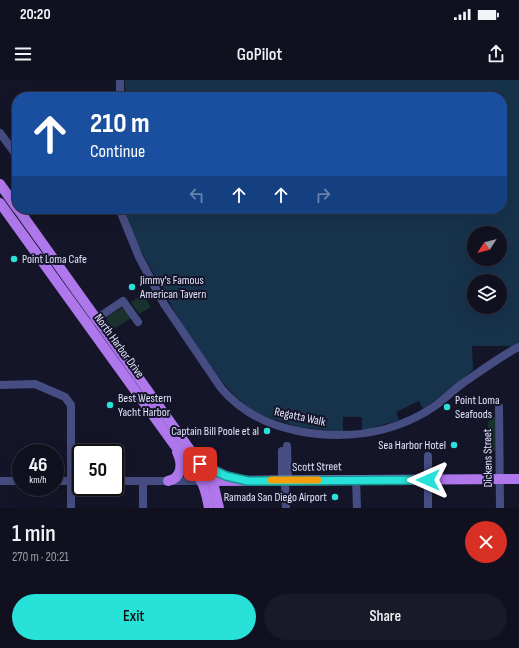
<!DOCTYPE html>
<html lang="en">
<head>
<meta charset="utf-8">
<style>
	:root { --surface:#10101f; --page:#191928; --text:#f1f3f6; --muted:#9c9da4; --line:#30303d; --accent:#28e1d8 }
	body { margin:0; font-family:"Sofia Sans Condensed",sans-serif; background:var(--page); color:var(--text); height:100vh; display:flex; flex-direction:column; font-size:15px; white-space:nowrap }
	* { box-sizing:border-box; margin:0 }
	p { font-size:13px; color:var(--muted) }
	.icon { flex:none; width:22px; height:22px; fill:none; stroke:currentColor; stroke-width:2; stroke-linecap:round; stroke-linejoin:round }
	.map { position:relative; height:428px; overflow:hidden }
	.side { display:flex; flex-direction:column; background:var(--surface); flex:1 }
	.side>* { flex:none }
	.guide { position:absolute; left:12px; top:12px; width:495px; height:122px; border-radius:16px; box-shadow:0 4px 16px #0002,0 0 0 1px var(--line); background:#1a4fa0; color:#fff; overflow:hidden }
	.needle { width:26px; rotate:234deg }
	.controls { position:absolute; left:467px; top:146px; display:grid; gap:8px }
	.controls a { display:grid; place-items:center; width:40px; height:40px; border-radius:50%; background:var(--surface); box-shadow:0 4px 16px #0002,0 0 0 1px var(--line); font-size:20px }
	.speed { position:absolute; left:12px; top:364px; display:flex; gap:8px; font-size:20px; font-weight:700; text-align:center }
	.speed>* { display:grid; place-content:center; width:52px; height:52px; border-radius:50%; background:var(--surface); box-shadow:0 4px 16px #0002,0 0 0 1px var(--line); line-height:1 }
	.speed small { font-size:10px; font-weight:400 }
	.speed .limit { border:2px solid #111; border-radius:6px; background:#fff; color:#111 }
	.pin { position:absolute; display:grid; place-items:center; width:34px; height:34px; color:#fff; margin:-17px; border-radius:8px; box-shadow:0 2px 6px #0006 }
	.me { position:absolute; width:44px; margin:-22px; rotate:270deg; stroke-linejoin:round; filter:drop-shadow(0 0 3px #0008) }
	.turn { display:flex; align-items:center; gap:14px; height:84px; padding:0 12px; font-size:18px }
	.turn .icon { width:52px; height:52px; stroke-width:2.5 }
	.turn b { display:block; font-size:28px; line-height:34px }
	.lanes { display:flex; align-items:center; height:38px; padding:0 12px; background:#0003; justify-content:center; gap:20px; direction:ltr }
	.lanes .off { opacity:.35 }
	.round { display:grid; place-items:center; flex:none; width:42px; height:42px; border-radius:21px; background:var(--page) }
	.summary { display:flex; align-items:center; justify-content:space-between; height:68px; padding:0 12px }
	h1 { font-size:24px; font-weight:600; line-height:30px }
	.cta { display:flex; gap:8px; margin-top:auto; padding:8px 12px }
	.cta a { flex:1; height:46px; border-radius:24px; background:var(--accent); color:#111; font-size:16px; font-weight:600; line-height:46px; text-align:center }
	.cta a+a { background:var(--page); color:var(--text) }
	.status { display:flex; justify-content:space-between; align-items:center; height:28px; padding:0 20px; background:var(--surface); direction:ltr }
	.status svg { height:11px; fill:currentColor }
	header { display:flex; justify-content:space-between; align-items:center; height:52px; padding:0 12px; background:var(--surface); font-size:18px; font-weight:600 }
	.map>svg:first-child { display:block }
	.green { fill:#19322e }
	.water { fill:#17324b; fill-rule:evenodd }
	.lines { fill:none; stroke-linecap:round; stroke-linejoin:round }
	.minor { stroke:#464d82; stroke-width:8 }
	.major { stroke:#af77ec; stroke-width:10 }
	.route-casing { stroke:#1a928c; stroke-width:10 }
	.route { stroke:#28e1d8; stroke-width:7 }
	.slow { stroke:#f59e0b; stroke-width:7 }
	.poi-dot { fill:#28e1d8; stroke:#151529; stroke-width:1.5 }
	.labels { text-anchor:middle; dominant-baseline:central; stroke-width:4; stroke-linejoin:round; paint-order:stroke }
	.poi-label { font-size:12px; fill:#e1e2fb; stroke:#151529; text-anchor:start }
	.street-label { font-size:12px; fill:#e1e2fb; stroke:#151529 }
</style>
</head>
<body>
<div class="status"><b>20:20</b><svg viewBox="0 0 49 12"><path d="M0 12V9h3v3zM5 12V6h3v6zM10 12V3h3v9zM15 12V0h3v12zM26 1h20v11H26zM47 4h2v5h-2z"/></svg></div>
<header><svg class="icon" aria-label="menu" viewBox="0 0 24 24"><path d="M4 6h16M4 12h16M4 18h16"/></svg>GoPilot<svg class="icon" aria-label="share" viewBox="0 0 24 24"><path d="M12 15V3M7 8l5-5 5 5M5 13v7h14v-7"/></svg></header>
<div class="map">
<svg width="519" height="428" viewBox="0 0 519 428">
	<rect width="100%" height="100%" fill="#151529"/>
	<g class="green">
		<path d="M142,215L151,227L139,234L131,222Z"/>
		<path d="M121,228L124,229L131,238L112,250L107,244V237Z"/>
		<path d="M495,337V371L490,372L489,360L490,351L488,350V342L492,338Z"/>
	</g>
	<path class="water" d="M125,0H519V264L516,266H472L473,290L436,320L423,329L419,321L396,332L399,340L362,351V337H343V352L299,347L261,335L250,329L237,318L223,303L180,241L136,162L124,134L126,132V129H502V17H125ZM474,153H500V179H474ZM474,201H500V227H474Z"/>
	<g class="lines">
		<g class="minor">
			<path d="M120,0V17"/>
			<path d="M0,53L17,76"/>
			<path d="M120,129L121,133L139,177L164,224L221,308C241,332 268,345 298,351C345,360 392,354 432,328C443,321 452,311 463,303C478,293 493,282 508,273C512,270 515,269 519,267"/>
			<path d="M93,241L123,221L138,242"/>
			<path d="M0,305L35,304L65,317L71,325V428"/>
			<path d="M499,327L500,428"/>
			<path d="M287,366L288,401"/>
			<path d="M428,376V428"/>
			<path d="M282,400V371"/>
			<path d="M356,400L357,428"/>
			<path d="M0,401H21"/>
			<path d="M55,401H81"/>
			<path d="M115,401H202"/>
			<path d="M143,401V428"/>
			<path d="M285,401L286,428"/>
		</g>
		<g class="major">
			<path d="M0,104L17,128"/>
			<path d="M0,123L173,363C182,375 194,387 201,401C206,409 207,419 209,428"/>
			<path d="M18,129L213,402L219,428"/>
			<path d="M203,385L226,396L236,399"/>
			<path d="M168,401C182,398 183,384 177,372"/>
			<path d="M208,401L519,399"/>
		</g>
	</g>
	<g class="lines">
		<g class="route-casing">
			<path id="route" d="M200,384L226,396L248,401L428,400"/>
		</g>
		<use href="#route" class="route"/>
		<path class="slow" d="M271,400H318"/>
	</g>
	<g class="poi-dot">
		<circle cx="14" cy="179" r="4"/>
		<circle cx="132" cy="207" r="4"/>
		<circle cx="110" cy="325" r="4"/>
		<circle cx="447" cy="327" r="4"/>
		<circle cx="267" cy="351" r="4"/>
		<circle cx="454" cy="365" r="4"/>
		<circle cx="335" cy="417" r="4"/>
	</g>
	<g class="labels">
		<g class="poi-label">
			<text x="22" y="179">Point Loma Cafe</text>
			<text x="140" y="200">Jimmy's Famous<tspan x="140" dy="14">American Tavern</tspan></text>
			<text x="118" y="318">Best Western<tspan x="118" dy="14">Yacht Harbor</tspan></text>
			<text x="455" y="320">Point Loma<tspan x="455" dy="14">Seafoods</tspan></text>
			<text x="259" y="351" text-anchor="end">Captain Bill Poole et al</text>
			<text x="446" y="365" text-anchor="end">Sea Harbor Hotel</text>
			<text x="327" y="417" text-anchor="end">Ramada San Diego Airport</text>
		</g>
		<g class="street-label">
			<text transform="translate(119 266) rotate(54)">North Harbor Drive</text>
			<text transform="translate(300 337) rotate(12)">Regatta Walk</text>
			<text transform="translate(488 378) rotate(-91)">Dickens Street</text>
			<text transform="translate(317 387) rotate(-1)">Scott Street</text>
		</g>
	</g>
</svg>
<div class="controls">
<a><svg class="needle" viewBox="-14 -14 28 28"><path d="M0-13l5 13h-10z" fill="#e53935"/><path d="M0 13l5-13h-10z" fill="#9c9da4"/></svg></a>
<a><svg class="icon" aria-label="layers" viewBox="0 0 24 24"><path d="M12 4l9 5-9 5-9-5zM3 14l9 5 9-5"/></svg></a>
</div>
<div class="speed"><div>46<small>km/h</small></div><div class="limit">50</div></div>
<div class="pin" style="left:200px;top:384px;background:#d93025"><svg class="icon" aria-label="arrive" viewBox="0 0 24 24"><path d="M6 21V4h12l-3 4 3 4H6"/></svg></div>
<svg class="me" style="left:428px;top:400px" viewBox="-20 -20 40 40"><path d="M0-17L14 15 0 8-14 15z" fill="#28e1d8" stroke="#fff" stroke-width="4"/></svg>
<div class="guide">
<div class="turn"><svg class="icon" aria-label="ahead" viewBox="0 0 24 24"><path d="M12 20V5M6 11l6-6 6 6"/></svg><div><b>210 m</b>Continue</div></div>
<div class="lanes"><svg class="icon off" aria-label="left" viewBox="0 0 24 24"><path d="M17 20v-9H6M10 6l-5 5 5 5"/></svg><svg class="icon" aria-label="ahead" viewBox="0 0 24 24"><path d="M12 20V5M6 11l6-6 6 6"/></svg><svg class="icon" aria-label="ahead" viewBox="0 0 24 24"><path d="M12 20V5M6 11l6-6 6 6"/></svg><svg class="icon off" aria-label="right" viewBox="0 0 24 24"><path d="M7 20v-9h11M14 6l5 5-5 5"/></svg></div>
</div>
</div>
<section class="side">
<div class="summary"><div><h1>1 min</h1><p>270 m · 20:21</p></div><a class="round" style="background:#d93025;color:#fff"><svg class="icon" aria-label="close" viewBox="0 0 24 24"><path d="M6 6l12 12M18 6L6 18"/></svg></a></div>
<div class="cta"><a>Exit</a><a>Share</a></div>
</section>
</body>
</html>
